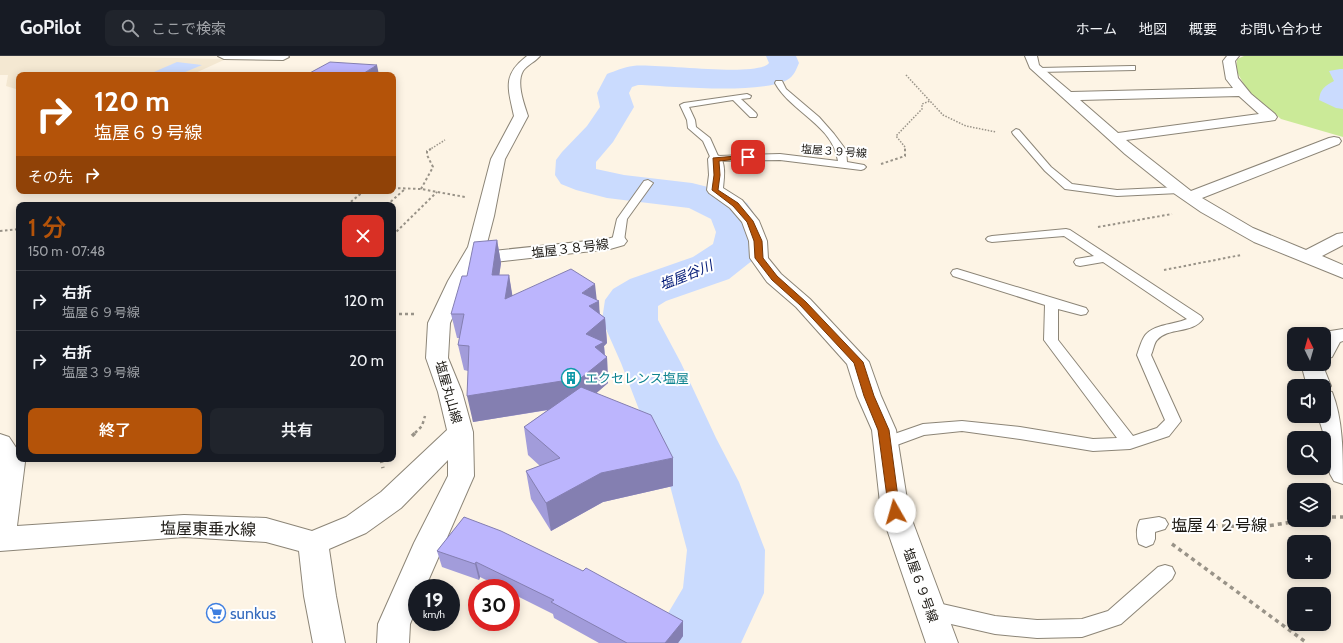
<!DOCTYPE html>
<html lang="ja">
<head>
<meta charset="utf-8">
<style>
	:root { --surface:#171b24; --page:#20242c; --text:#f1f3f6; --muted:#9ea1a6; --line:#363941; --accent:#b45309 }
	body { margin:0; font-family:Cabin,"Noto Sans JP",sans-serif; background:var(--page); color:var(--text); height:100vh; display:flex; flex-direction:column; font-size:15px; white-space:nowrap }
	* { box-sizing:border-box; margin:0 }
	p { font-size:13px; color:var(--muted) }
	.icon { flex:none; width:22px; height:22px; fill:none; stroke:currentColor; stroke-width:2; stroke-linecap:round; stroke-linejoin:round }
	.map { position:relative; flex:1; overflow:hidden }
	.drawer { position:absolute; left:16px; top:146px; width:380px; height:260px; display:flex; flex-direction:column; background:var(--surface); border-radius:8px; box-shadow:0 2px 10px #0003 }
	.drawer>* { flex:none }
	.guide { position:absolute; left:16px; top:16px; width:380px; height:122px; border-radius:8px; box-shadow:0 2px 10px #0003; background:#b45309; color:#fff; overflow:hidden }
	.needle { width:26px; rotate:355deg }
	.fabs { position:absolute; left:1287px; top:271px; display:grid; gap:8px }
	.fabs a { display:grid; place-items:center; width:44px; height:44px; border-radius:8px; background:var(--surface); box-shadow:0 2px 10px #0003; font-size:20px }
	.speed { position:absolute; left:408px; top:523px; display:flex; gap:8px; font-size:20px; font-weight:700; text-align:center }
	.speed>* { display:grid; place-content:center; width:52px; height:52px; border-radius:50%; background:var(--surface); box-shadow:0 2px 10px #0003; line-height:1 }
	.speed small { font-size:10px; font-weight:400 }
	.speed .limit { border:6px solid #d22; background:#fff; color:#111 }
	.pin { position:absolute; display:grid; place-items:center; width:34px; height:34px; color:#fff; margin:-17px; border-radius:8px; box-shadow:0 2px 6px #0006 }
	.me { position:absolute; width:44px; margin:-22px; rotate:353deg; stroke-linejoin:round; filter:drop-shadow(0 0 3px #0008) }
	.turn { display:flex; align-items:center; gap:14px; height:84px; padding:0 12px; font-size:18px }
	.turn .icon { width:52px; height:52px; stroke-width:2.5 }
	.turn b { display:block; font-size:28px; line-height:34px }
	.then { display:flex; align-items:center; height:38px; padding:0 12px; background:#0003; gap:8px; font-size:15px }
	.round { display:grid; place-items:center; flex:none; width:42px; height:42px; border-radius:8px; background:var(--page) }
	.overview { display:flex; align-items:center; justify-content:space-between; height:68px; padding:0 12px }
	h1 { font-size:24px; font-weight:600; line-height:30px; color:var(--accent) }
	.button { display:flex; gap:8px; margin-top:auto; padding:8px 12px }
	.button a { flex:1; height:46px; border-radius:8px; background:var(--accent); color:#fff; font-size:16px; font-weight:600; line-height:46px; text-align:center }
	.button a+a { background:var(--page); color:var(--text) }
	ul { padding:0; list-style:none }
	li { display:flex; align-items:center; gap:12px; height:60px; padding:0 12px; border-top:1px solid var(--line) }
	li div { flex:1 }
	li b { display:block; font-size:15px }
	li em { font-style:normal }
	header { display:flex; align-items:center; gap:24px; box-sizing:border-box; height:56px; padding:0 20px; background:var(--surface); border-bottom:1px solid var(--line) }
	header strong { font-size:19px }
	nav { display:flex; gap:22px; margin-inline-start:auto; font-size:14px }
	.search { width:280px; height:36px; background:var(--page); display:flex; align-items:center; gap:10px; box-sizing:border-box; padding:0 14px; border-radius:8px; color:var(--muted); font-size:15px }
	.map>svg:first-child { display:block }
	.built { fill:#f4e8d2 }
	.green { fill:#cbea98 }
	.water { fill:#cadbfe }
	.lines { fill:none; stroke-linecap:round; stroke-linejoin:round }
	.river { fill:#cadbfe; fill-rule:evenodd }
	.service-casing { stroke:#8c8577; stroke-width:2 }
	.minor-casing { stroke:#8c8577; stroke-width:2 }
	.path-far3 { stroke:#999388; stroke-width:1.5; stroke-dasharray:1.5 1.5; stroke-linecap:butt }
	.path-far2 { stroke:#999388; stroke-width:2; stroke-dasharray:2.5 2.5; stroke-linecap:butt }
	.path-far1 { stroke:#999388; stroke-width:2.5; stroke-dasharray:3 3; stroke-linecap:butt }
	.path { stroke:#999388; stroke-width:3.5; stroke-dasharray:4 4; stroke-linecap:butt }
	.service { fill:#fff; fill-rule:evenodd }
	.minor { fill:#fff; fill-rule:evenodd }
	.wall { fill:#a29cda }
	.shaded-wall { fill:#847fb1 }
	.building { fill:#bcb5fd; stroke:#847fb1 }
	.route { fill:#b45309; stroke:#753606 }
	.labels { text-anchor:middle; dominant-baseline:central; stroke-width:4; stroke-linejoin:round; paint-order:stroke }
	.far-street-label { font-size:11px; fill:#1a1712; stroke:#fff }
	.street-label { font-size:13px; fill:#1a1712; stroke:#fff }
	.culture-label { font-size:13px; fill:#0d838f; stroke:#fff; text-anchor:start }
	.water-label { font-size:14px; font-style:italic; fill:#021a77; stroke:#fff }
	.near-street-label { font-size:16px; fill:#1a1712; stroke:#fff }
	.near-shop-label { font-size:16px; fill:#366cbe; stroke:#fff; text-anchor:start }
</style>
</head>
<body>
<header>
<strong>GoPilot</strong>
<div class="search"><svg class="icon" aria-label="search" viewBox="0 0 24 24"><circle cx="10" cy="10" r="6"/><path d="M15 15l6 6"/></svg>ここで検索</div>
<nav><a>ホーム</a><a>地図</a><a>概要</a><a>お問い合わせ</a></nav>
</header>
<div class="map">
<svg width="1343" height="587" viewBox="0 0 1343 587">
	<rect width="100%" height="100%" fill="#fdf4e5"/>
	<path class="built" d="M0,0H75L226,3L191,19H19V34L6,30L8,19H0Z"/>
	<path class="green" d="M1244,0H1343V81L1281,63L1247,34L1236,14L1237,3Z"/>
	<g class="water">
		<path d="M177,6L202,9L178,19H147Z"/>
		<path d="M1340,13H1343V53L1336,52L1319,44C1320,33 1325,30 1334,25L1329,15Z"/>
	</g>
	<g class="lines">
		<path class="river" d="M766,0H796L799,7C796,14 794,20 787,24C758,39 672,30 638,29L632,31L629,37L634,51L613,86L596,106V113L624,119L692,127L724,135L747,147L753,156L762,176L760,194L753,204L729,223L666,245L658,250V264L681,307L716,382L739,426L765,494L764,537L741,587H655L667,559L683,532L687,494L669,426L650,382L621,307L602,264L605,244L613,233L630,223L693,201L713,188L716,176L711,163L689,152L607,142L576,134L561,128L555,119L556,104L562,96L587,70L600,51L597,37L607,18C615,15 624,11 633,10C656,7 758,22 769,7Z"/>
		<g class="service-casing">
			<g id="service">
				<path d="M1132,10H1135V14L1039,16L1035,14L1039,12Z"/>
				<path d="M776,25H782L786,33L819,61L834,78L846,94L847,106L864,109L866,111L864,113L861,114L780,104L712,105L703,85L688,72L687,64L680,49L684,47L747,38L751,40L750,42L741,43L756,57L757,59L756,61H750L733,44L689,51L695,64L696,71L710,82L718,100L780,98L838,105C833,69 791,56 775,27Z"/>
				<path d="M1016,73L1019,74L1051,111L1072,128L1117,134L1179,131L1184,134L1179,137L1117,140L1065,133L1045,115L1013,78L1012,76Z"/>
				<path d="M648,124L653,127L627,163L624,185L622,187H614L612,185L617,163L644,125Z"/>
				<path d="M1066,173L1070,174L1201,260L1203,263C1192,278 1168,271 1157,284C1154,287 1153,295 1151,299L1181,365L1169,380L1130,393L1093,395L1020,383L962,375L924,379L886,393L880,391L878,387L880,383L923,368L962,365L1020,371L1093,383L1117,382L1044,284L1045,249L953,220L951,217L953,214L957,213L1086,252L1088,255L1086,258L1081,259L1058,253V284L1133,380L1157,372L1165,364L1137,299C1139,293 1141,286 1144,281C1152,268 1174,269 1187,263L1103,206L1080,210L1076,209L1074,206L1076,203L1094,200L1064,180L992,186L988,185L986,183L988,181L992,180Z"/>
				<path d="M1159,461L1165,463L1168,468L1165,473L1155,476V483L1153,488L1146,491L1139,488C1136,481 1136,471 1140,464Z"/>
				<path d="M1165,509L1172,511L1175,517L1172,523L1121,568L1082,581L1037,582L995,578L929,563L922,560L919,554L922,548L929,545L995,560L1037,564L1082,563L1108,555L1158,511Z"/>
			</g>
		</g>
		<g class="minor-casing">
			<g id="minor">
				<path d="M218,0H288L289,1L283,4L224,3Z"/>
				<path d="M527,0H540C535,6 527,9 523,15C516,27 524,48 528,60L505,103L494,160L486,191L483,196L607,183L618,180L624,181L627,185L624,189L610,193L477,208L450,267L448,302L462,336L473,376L474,420L425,532H417V551L410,568L409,587H377L378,568L414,487L448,420V404L401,452L366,477L329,493L336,540L345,587H313L304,540L299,495L266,486L184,481L0,495V378L9,381L19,396V403H23L25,406L17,470L184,459L266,462L312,475L346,461L381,436L447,374L438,336L426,302L428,267L448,225L468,191L491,103L514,60C508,32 502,19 527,0Z"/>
				<path d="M1025,0H1037L1039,9L1071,36L1233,32L1226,23L1223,5L1227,0H1239L1235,5L1238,22L1251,38L1275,58L1277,61L1275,64L1126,84L1191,135L1329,82L1334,81L1339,82L1341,85L1339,88L1202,142L1253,172L1306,194L1337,178L1343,177V189L1322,200L1343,209V222L1254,186L1201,156L1175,138L1125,98L1030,12ZM1239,40L1259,58L1118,77L1080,44Z"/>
				<path d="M715,99L720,100C726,109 724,122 723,132L742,144L759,165L767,185L768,202L781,218L810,243L869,306L881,340L896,374L909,456L958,587H926L881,456L872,374L857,340L847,308L796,251L767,226L750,202L749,185L742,166L730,152L709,137L707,134L709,119L708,103L710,100Z"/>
				<path d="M1343,273V285L1340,286L1332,301L1324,303L1328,308L1325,315L1331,330L1327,335L1332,336C1343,363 1343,398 1343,428L1334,425L1330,418L1323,376L1318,360H1324V330H1307L1303,315L1306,308H1324V276Z"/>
			</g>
		</g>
		<g class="path-far3">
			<path d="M906,19L930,45"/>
			<path d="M429,94L445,84"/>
			<path d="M905,94V91L896,80L922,53V48L930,45L943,59L966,70L996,76"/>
		</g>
		<g class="path-far2">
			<path d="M881,108L905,100V93"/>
			<path d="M393,132L421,133L465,141"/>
			<path d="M421,133L433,111L427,99V95L431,93"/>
			<path d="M347,149L364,135"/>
			<path d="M387,149L405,133"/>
			<path d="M1098,171L1172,158"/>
			<path d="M0,175L19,173"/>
			<path d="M393,179L437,136"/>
			<path d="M1164,214L1241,199"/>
		</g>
		<g class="path-far1">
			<path d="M393,258H414"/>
			<path d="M415,377L422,370L425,360"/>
		</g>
		<g class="path">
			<path d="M412,380L416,376"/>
			<path d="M381,403L383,412"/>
			<path d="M1324,461H1343"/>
			<path d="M1182,469L1260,471L1306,464"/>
			<path d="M1172,488L1307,587"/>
		</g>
		<use href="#service" class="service"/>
		<use href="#minor" class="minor"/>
	</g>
	<g class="wall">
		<path d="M497,184L501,207L499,219H509L512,240L597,244L600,258L605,262L607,287L604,290L605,300L607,301L608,327L596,337L673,430L603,446L551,475L531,443L526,415L540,410L528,399L524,371L548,354L473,366L468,315L464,314L458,289L460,282H457L451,258Z"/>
		<path d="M464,461L683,565V580L678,587H599L554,562L553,558L511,537V532H502L480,521L479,524L442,511L437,495Z"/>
	</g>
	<g class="shaded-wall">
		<path d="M377,9L379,19H361Z"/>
		<path d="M497,184L501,207L496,243L492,219Z"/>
		<path d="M509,219L513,243H505Z"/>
		<path d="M595,228L597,246L599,245L600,266L605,262L607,287L604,290L605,303L607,301L608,327L584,348L473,366L467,340L589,303L582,237Z"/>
		<path d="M673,402V430L603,446L551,475L546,447L601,417Z"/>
		<path d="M476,506L480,521L479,524L475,508Z"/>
		<path d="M683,565V580L678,587H665Z"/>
	</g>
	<g class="building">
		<path d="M330,6L377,9L361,19H306Z"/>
		<path d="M497,184L492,219H509L505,243L571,213L595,228L582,237L599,245L589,250L605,262L586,278L604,286L595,291L607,301L581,322L467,340L469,290L458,289L464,258H451L462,220H467L474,186Z"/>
		<path d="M581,331L651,359L673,402L601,417L546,447L526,415L560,402L524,371Z"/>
		<path d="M464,461L501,475L583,515L586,512L683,565L665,587H627L551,546L554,544L476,506L475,508L437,495Z"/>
	</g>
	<path class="route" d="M748,99L750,100V102L719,105L720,119L718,134L738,147L753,165L762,185L763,202L777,220L806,246L863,306L874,340L889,374L900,456L899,459L895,460L891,459L889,456L878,374L864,340L854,307L800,249L772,224L755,202L754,185L747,166L733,150L712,134L714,119L713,102Z"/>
	<defs>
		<g id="building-ring" transform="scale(1)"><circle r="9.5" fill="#fff" stroke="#0f9aa8" stroke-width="1.5"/><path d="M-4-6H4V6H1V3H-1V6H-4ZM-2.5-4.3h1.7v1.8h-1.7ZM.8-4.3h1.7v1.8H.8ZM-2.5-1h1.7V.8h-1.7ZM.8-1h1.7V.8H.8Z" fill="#0f9aa8"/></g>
		<g id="supermarket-ring" transform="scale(1)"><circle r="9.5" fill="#fff" stroke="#3f7fe0" stroke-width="1.5"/><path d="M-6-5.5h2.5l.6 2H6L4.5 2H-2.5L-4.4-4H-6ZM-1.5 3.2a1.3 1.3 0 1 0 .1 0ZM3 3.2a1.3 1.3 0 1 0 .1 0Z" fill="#3f7fe0"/></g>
	</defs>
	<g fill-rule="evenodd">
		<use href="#building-ring" x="571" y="322"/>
		<use href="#supermarket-ring" x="216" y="557"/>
	</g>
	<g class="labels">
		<g class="far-street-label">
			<text transform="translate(834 95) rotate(4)">塩屋３９号線</text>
		</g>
		<g class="street-label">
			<text transform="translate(570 192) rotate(-7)">塩屋３８号線</text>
			<text transform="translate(449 336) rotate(74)">塩屋丸山線</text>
			<text transform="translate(921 529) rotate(70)">塩屋６９号線</text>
		</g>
		<g class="culture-label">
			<text x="585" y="322">エクセレンス塩屋</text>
		</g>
		<g class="water-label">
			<text transform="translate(686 219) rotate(-22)">塩屋谷川</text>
		</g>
		<g class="near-street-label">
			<text x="1219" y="469">塩屋４２号線</text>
			<text transform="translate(208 473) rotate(1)">塩屋東垂水線</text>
		</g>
		<g class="near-shop-label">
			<text x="230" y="557">sunkus</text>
		</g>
	</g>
</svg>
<div class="fabs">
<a><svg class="needle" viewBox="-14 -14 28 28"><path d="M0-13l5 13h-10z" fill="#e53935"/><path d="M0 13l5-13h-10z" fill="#9ea1a6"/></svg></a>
<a><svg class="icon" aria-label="sound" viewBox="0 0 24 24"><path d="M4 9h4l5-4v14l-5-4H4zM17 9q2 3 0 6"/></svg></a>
<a><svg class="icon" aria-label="search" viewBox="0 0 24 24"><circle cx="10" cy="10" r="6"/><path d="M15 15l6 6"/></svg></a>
<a><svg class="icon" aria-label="layers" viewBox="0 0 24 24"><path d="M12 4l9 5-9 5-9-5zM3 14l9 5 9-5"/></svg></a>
<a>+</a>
<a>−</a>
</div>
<div class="speed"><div>19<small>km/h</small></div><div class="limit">30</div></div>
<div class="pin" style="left:748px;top:101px;background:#d93025"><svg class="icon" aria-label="arrive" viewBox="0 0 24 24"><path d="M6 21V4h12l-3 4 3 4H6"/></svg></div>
<svg class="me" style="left:895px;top:456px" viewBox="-20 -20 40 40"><circle r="19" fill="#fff"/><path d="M0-13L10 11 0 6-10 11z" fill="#b45309"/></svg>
<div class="guide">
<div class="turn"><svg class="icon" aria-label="right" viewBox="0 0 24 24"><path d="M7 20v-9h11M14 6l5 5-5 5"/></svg><div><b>120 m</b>塩屋６９号線</div></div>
<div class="then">その先<svg class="icon" aria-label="right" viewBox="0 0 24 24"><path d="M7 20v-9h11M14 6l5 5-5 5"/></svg></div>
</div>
<section class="drawer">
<div class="overview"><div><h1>1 分</h1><p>150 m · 07:48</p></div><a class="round" style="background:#d93025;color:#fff"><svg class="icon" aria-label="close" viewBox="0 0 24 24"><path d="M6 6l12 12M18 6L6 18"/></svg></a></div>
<ul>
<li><svg class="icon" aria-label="right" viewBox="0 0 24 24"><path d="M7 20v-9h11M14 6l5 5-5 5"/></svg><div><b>右折</b><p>塩屋６９号線</p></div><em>120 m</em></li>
<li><svg class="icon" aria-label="right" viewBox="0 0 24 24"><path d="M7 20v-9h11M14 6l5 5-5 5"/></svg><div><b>右折</b><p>塩屋３９号線</p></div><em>20 m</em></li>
</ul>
<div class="button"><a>終了</a><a>共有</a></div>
</section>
</div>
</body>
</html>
